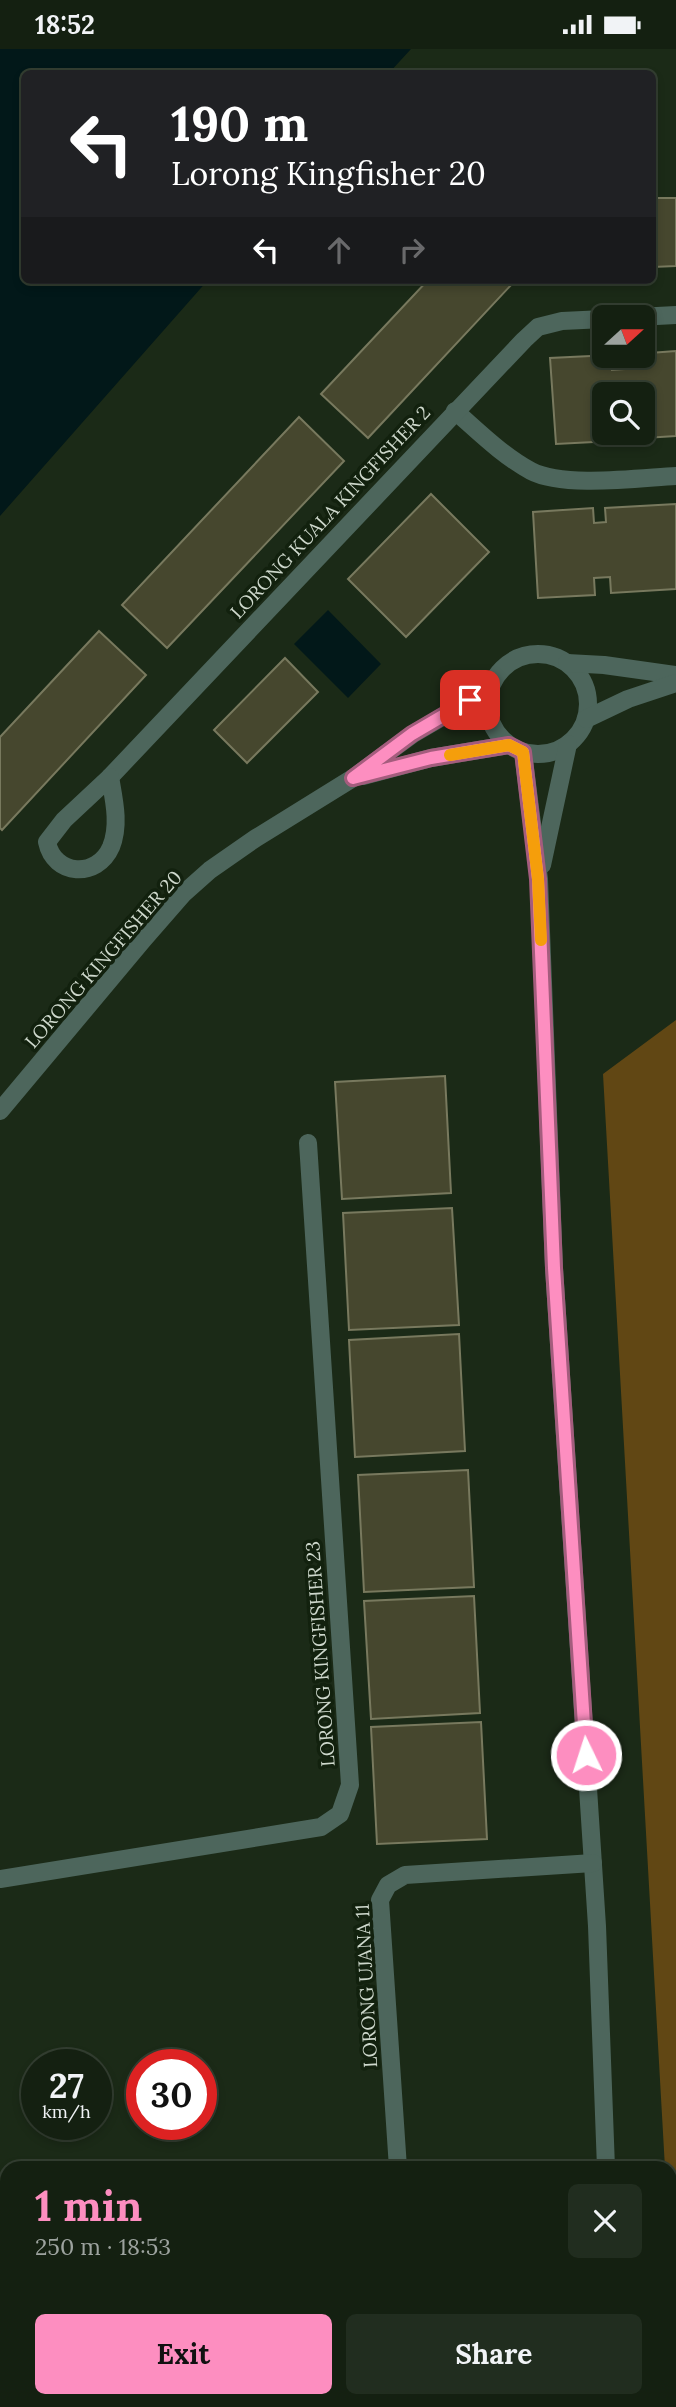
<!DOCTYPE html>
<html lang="en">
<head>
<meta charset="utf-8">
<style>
	:root { --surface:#142011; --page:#212d1f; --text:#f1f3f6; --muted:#9da39f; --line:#333e31; --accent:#fd8ec0 }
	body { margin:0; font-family:Lora,serif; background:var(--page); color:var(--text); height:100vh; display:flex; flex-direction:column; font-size:26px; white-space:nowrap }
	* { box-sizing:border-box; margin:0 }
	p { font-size:23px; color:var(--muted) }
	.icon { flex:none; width:38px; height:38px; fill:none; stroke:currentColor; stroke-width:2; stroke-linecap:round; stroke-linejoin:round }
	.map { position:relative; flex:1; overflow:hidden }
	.details { position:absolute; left:0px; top:2112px; width:677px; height:247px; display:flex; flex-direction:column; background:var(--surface); border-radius:21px 21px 0 0; box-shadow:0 4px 10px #0003,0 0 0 2px var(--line) }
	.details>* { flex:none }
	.hud { position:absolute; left:21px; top:21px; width:635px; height:214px; border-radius:10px; box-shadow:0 4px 10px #0003,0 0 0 2px var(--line); background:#202124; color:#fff; overflow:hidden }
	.needle { width:46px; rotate:69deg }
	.fabs { position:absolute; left:592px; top:256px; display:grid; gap:14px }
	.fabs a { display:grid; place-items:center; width:63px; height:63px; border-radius:10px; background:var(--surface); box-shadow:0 4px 10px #0003,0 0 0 2px var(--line); font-size:35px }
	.speed { position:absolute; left:21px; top:2000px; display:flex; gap:14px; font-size:35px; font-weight:700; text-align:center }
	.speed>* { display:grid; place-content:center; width:91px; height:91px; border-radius:50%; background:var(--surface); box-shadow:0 4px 10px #0003,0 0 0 2px var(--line); line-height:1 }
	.speed small { font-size:18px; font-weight:400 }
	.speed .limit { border:10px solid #d22; background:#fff; color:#111 }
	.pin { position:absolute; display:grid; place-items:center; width:60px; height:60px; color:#fff; margin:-30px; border-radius:14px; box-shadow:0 4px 10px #0006 }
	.me { position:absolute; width:77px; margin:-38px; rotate:356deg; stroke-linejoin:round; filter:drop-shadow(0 0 5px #0008) }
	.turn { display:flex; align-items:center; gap:24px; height:147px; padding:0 35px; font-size:32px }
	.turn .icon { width:91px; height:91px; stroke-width:2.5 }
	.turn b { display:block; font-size:49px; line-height:60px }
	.lanes { display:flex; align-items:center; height:66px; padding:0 35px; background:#0003; justify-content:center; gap:35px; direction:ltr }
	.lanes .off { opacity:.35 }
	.round { display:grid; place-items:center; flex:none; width:74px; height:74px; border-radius:10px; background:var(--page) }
	.overview { display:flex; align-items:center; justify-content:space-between; height:119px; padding:0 35px }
	h1 { font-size:42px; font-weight:700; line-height:52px; color:var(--accent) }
	.button { display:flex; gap:14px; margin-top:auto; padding:14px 35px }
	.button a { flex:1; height:80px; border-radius:10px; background:var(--accent); color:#111; font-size:28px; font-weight:700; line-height:80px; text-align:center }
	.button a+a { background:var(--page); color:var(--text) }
	.status { display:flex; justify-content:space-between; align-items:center; height:49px; padding:0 35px; background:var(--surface); direction:ltr }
	.status svg { height:19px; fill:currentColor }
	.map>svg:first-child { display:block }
	.green { fill:#614714 }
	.water { fill:#021819 }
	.building { fill:#46472e; stroke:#78795e; stroke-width:2 }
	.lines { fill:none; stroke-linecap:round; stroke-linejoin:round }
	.minor { stroke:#4d665c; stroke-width:18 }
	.route-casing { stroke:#a45c7d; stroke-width:18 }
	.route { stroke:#fd8ec0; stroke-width:12 }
	.slow { stroke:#f59e0b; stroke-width:12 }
	.labels { text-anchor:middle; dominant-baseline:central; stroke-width:7; stroke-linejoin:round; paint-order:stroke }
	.street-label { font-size:19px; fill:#ced8cc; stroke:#12210e }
</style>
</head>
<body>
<div class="status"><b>18:52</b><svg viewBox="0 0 49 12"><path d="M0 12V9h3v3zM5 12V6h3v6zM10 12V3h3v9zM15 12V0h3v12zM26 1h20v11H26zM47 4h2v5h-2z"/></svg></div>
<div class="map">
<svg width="676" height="2358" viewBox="0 0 676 2358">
	<rect width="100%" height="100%" fill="#1b2a17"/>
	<path class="green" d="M676,971V2319L670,2217V2119H665L603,1025Z"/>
	<g class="water">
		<path d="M0,0H411L389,24H24V231H208L0,467Z"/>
		<path d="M328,561L381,615L348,649L294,595Z"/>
	</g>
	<g class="building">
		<path d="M653,149H676V217L653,218Z"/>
		<path d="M428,231H508L512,235L368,389L321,345Z"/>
		<path d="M676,302V387L629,390L628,383H642V345H604V383H613V392L556,395L550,309L611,306L612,321L624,320L623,306Z"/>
		<path d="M299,368L344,412L167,599L122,556Z"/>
		<path d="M431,445L489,503L406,588L348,530Z"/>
		<path d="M676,455V540L611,544L610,528L594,529L595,546L538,549L533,463L593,459L594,474L606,473L605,459Z"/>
		<path d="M99,582L146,626L2,781L0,779V688Z"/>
		<path d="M285,609L318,643L247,714L214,681Z"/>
		<path d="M445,1027L451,1144L342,1150L335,1033Z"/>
		<path d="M452,1159L459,1276L349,1281L343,1164Z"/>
		<path d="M459,1285L465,1402L355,1408L349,1291Z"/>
		<path d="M468,1421L474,1538L364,1543L358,1426Z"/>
		<path d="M474,1547L480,1664L371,1670L364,1552Z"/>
		<path d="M481,1673L487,1790L377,1795L371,1678Z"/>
	</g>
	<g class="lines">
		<g class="minor">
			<path d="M638,268L676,266"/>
			<path d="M455,362C479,383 503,407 531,422C563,439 639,429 676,427"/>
			<circle cx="538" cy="655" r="50"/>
			<path d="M567,614L604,616L676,626"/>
			<path d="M586,670L628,650L676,634"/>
			<path d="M523,703L539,830L554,1219L597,1877L606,2119"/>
			<path d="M363,727L431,709L509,696"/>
			<path d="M110,728L524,291L538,278L562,272L604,270"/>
			<path d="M110,728C114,751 120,776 111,798C97,830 54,827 47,793L64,771Z"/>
			<path d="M542,816L568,695"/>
			<path d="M0,1062L143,891L183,845L210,821L256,789L353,729L413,685L490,640"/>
			<path d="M0,1830L321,1778L340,1765L350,1736L308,1094"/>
			<path d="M398,2119L380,1851L388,1836L405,1826L593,1814"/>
			<path d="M0,2152L7,2155"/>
			<path d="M412,2352V2358"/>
			<path d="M618,2352V2358"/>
		</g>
	</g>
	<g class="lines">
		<g class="route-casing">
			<path id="route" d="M470,651L412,685L353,729L431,709L509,696L523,703L538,830L554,1219L586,1706"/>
		</g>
		<use href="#route" class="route"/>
		<path class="slow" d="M450,706L509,696L523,703L538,830L541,891"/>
	</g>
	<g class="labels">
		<g class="street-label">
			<text transform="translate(330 463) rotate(-47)">LORONG KUALA KINGFISHER 2</text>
			<text transform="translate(103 910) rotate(-49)">LORONG KINGFISHER 20</text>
			<text transform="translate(320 1605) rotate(-94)">LORONG KINGFISHER 23</text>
			<text transform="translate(366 1937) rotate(-93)">LORONG UJANA 11</text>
		</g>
	</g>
</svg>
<div class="fabs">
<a><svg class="needle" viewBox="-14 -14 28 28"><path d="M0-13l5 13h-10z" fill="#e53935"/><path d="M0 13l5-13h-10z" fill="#9da39f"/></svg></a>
<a><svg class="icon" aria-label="search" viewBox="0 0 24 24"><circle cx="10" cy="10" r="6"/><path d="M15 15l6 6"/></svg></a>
</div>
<div class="speed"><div>27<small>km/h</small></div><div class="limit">30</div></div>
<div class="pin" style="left:470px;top:651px;background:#d93025"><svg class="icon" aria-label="arrive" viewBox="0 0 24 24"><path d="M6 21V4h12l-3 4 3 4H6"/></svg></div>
<svg class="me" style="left:586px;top:1706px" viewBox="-20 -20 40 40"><circle r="17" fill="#fd8ec0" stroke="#fff" stroke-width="3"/><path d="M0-11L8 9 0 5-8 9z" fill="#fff"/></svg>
<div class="hud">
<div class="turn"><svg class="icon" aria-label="left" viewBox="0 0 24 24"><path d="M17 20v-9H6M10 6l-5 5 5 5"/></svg><div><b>190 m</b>Lorong Kingfisher 20</div></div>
<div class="lanes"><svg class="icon" aria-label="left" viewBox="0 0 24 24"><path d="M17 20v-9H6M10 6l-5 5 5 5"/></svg><svg class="icon off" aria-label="ahead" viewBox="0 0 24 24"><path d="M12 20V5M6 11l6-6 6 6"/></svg><svg class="icon off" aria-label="right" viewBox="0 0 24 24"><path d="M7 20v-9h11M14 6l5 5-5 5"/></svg></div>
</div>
<section class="details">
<div class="overview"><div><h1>1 min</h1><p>250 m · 18:53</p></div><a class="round"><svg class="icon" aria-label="close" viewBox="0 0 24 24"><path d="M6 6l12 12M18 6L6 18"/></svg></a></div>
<div class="button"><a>Exit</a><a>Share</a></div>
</section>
</div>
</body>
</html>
